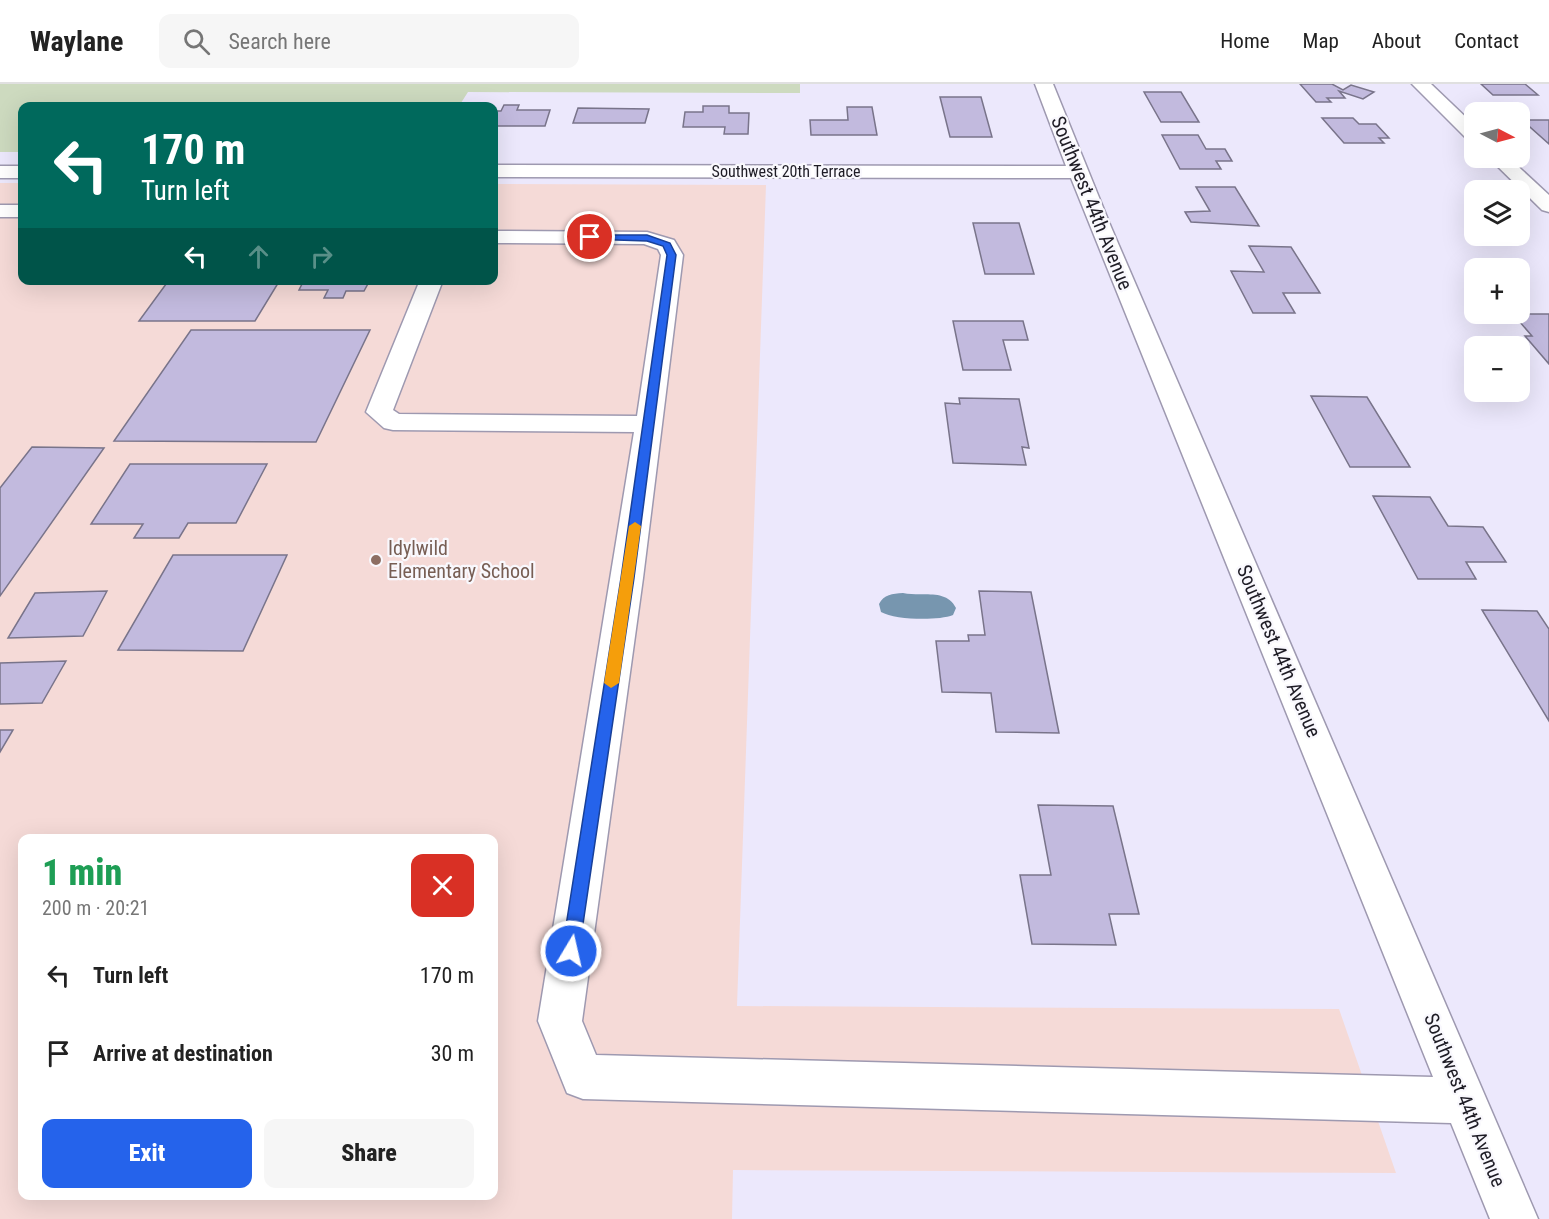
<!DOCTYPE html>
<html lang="en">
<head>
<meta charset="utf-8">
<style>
	:root { --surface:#fff; --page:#f6f6f6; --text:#222; --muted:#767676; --line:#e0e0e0; --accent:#2563eb }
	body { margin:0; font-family:"Roboto Condensed",sans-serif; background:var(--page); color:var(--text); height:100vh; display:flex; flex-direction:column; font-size:22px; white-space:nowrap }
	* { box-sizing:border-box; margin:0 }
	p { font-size:20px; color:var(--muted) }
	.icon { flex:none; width:33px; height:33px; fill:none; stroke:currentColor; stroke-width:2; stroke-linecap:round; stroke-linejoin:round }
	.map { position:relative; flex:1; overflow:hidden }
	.details { position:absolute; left:18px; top:750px; width:480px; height:366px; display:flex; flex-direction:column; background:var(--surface); border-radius:12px; box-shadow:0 6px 24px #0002 }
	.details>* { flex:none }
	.top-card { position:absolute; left:18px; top:18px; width:480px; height:183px; border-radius:12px; box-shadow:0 6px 24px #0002; background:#00695c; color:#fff; overflow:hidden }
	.needle { width:39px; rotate:96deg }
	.controls { position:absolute; left:1464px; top:18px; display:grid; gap:12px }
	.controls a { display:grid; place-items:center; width:66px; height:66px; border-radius:12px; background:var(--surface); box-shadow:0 6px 24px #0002; font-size:30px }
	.pin { position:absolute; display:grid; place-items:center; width:51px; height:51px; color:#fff; margin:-26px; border:3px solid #fff; border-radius:50%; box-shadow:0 2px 6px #0007 }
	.me { position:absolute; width:66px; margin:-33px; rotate:9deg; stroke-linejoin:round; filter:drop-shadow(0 0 4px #0008) }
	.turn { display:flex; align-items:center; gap:21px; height:126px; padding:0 24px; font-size:27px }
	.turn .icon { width:78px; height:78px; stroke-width:2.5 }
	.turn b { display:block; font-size:42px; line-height:51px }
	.lanes { display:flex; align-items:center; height:57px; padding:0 24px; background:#0003; justify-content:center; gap:30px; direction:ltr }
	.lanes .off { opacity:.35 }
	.round { display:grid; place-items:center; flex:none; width:63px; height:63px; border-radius:12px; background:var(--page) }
	.overview { display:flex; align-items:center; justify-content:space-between; height:102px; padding:0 24px }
	h1 { font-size:36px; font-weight:800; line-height:45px; color:#1e9e55 }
	.primary-button { display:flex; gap:12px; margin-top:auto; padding:12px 24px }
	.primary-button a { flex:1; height:69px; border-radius:12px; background:var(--accent); color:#fff; font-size:24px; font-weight:800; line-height:69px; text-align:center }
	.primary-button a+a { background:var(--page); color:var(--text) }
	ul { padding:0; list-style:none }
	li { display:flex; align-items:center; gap:18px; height:78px; padding:0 24px }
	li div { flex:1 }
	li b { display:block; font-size:22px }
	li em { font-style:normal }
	header { display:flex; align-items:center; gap:36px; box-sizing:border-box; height:84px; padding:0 30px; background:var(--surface); border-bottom:2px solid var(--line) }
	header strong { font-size:28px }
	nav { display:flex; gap:33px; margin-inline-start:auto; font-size:21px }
	.search { width:420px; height:54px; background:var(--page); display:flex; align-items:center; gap:15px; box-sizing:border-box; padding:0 21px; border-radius:12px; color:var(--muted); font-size:22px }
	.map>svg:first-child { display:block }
	.education { fill:#f5dad7; fill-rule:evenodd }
	.green { fill:#cddabf }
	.water { fill:#7796af }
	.building { fill:#c2bade; stroke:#79748a; stroke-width:1.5 }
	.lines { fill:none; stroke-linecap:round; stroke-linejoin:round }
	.minor-casing { stroke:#9e99b0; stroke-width:3 }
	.minor { fill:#fff; fill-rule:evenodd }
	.route { fill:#2563eb; stroke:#184099; stroke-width:1.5 }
	.slow { fill:#f59e0b }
	.education-dot { fill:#8d6e63; stroke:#f9f8fd; stroke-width:2 }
	.labels { text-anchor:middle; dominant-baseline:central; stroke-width:4.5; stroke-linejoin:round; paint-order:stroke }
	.far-street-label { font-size:16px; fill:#1e1c25; stroke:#f9f8fd }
	.street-label { font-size:20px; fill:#1e1c25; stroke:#f9f8fd }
	.education-label { font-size:20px; fill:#785e54; stroke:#f9f8fd; text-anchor:start }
</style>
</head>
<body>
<header>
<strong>Waylane</strong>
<div class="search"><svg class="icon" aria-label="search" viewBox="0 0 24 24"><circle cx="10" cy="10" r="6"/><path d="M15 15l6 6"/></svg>Search here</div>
<nav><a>Home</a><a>Map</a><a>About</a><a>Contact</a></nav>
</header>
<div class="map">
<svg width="1549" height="1135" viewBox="0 0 1549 1135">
	<rect width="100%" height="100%" fill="#ece8fc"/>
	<path class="education" d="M0,99H22V196H494V100L766,101L737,922L1339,925L1396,1089L733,1086L732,1135H0ZM22,754H494V1112H22Z"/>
	<path class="green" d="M0,0H800V9L468,8L459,22H22V68H0Z"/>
	<path class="water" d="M903,509C922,513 946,504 956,524L953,531C938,537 895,536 881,528L879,520C884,510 892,510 903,509Z"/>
	<g class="building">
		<path d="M1300,0H1332L1343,6L1351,1L1374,8L1363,15L1339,7L1345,14H1327L1331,18H1316Z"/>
		<path d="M1481,0H1525L1538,11H1493Z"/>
		<path d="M1144,8H1181L1199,38H1161Z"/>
		<path d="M940,13H981L992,53H950Z"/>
		<path d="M504,21H519L517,26H550L545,42H494V27H501Z"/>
		<path d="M703,22H729V29H749L748,50H724L725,43H683L685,28H703Z"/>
		<path d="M847,23H872L877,51H811L810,36H848Z"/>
		<path d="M578,24L649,25L645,39H573Z"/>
		<path d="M1322,34H1353L1359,40H1376L1389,54H1379L1384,59H1344Z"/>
		<path d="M1522,36H1549V60Z"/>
		<path d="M1162,51H1198L1206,65H1225L1232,77H1216L1221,85H1180Z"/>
		<path d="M1196,103H1235L1259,142L1191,138L1185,128L1210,127Z"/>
		<path d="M973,139H1019L1034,190H985Z"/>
		<path d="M1249,162L1291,163L1320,209H1283L1295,229H1253L1231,187L1264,188Z"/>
		<path d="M169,196H280L255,237H139Z"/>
		<path d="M304,196H370L364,207H346L343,214H324L328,206H299Z"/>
		<path d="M1513,230H1549V280L1525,252H1532Z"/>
		<path d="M953,237H1023L1028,256H1003L1011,286H963Z"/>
		<path d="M191,246H370L316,358L114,357Z"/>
		<path d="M1311,312L1367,313L1410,383H1350Z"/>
		<path d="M959,314L1019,315L1029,364L1022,363L1026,381L953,379L945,319L960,320Z"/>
		<path d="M32,363L104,364L0,512V404Z"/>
		<path d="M130,380H267L236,439H188L179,454H134L143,440H91Z"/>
		<path d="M1373,412L1430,413L1448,442L1483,443L1506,478H1466L1476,495H1418Z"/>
		<path d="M173,471H287L243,567L118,566Z"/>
		<path d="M107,507L83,552L8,554L35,509Z"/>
		<path d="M979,507L1031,508L1059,649L996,648L991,609L942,608L936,557H969L968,551H985Z"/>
		<path d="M1482,526L1537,527L1549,545V637Z"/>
		<path d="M66,577L42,619L0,620V579Z"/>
		<path d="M0,646H13L0,668Z"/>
		<path d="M1038,721L1113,722L1139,830H1109L1116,861L1032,860L1020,791H1051Z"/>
	</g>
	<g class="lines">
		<g class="minor-casing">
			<g id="minor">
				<path d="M1035,0H1053L1111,143L1538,1135H1490L1451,1039L583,1015L567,1009L538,937L634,348L393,346L384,344L366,328L420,196H443L393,326L399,330L637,332L661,171L658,165L644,160L494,159V147L647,148L674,156L683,171L643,494L582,937L596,971L1433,993L1071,94L494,93V81L1066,82Z"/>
				<path d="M1412,0H1431L1474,41V56L1467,55Z"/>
				<path d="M1489,74H1509L1549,111V128L1542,126Z"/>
				<rect x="0" y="82" width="22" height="12"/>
				<rect x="0" y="121" width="22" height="12"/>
			</g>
		</g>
		<use href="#minor" class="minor"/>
	</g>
	<path class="route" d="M590,151H647L670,159L676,171L634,494L579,867L577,872L571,875L565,872L562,867L621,494L667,171L663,162L647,157L587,155V152Z"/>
	<path class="slow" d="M635,438L641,442L619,599L611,604L604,599L629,442Z"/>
	<circle class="education-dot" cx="376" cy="476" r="6"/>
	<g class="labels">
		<g class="far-street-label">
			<text x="786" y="87">Southwest 20th Terrace</text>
		</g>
		<g class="street-label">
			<text transform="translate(1092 119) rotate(68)">Southwest 44th Avenue</text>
			<text transform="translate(1279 567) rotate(67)">Southwest 44th Avenue</text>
			<text transform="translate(1465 1016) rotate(68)">Southwest 44th Avenue</text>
		</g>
		<g class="education-label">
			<text x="388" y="464">Idylwild<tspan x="388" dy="23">Elementary School</tspan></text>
		</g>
	</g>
</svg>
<div class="controls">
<a><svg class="needle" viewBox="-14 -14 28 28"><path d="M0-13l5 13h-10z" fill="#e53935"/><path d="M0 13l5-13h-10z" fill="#767676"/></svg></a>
<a><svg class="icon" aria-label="layers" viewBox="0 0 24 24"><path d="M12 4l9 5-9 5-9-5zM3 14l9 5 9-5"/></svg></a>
<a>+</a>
<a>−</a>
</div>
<div class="pin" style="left:590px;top:153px;background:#d93025"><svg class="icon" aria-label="arrive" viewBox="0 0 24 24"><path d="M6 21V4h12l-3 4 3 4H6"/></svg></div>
<svg class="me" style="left:571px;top:867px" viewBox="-20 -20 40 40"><circle r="17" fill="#2563eb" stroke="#fff" stroke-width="3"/><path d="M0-11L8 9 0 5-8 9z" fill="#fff"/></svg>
<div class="top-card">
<div class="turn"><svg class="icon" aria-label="left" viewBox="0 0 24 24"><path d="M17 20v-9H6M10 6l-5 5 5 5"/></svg><div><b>170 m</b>Turn left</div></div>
<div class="lanes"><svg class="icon" aria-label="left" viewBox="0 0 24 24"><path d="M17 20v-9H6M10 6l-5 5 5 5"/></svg><svg class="icon off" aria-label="ahead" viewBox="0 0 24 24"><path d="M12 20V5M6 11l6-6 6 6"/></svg><svg class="icon off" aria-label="right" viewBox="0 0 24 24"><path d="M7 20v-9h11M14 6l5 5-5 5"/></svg></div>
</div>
<section class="details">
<div class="overview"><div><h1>1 min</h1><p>200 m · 20:21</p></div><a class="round" style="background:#d93025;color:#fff"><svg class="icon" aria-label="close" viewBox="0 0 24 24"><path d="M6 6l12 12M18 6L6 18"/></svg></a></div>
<ul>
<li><svg class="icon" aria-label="left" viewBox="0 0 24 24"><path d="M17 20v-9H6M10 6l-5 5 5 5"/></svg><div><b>Turn left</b></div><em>170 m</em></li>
<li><svg class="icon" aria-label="arrive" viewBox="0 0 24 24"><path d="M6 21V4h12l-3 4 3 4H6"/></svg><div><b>Arrive at destination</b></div><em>30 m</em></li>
</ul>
<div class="primary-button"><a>Exit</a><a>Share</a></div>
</section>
</div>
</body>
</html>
